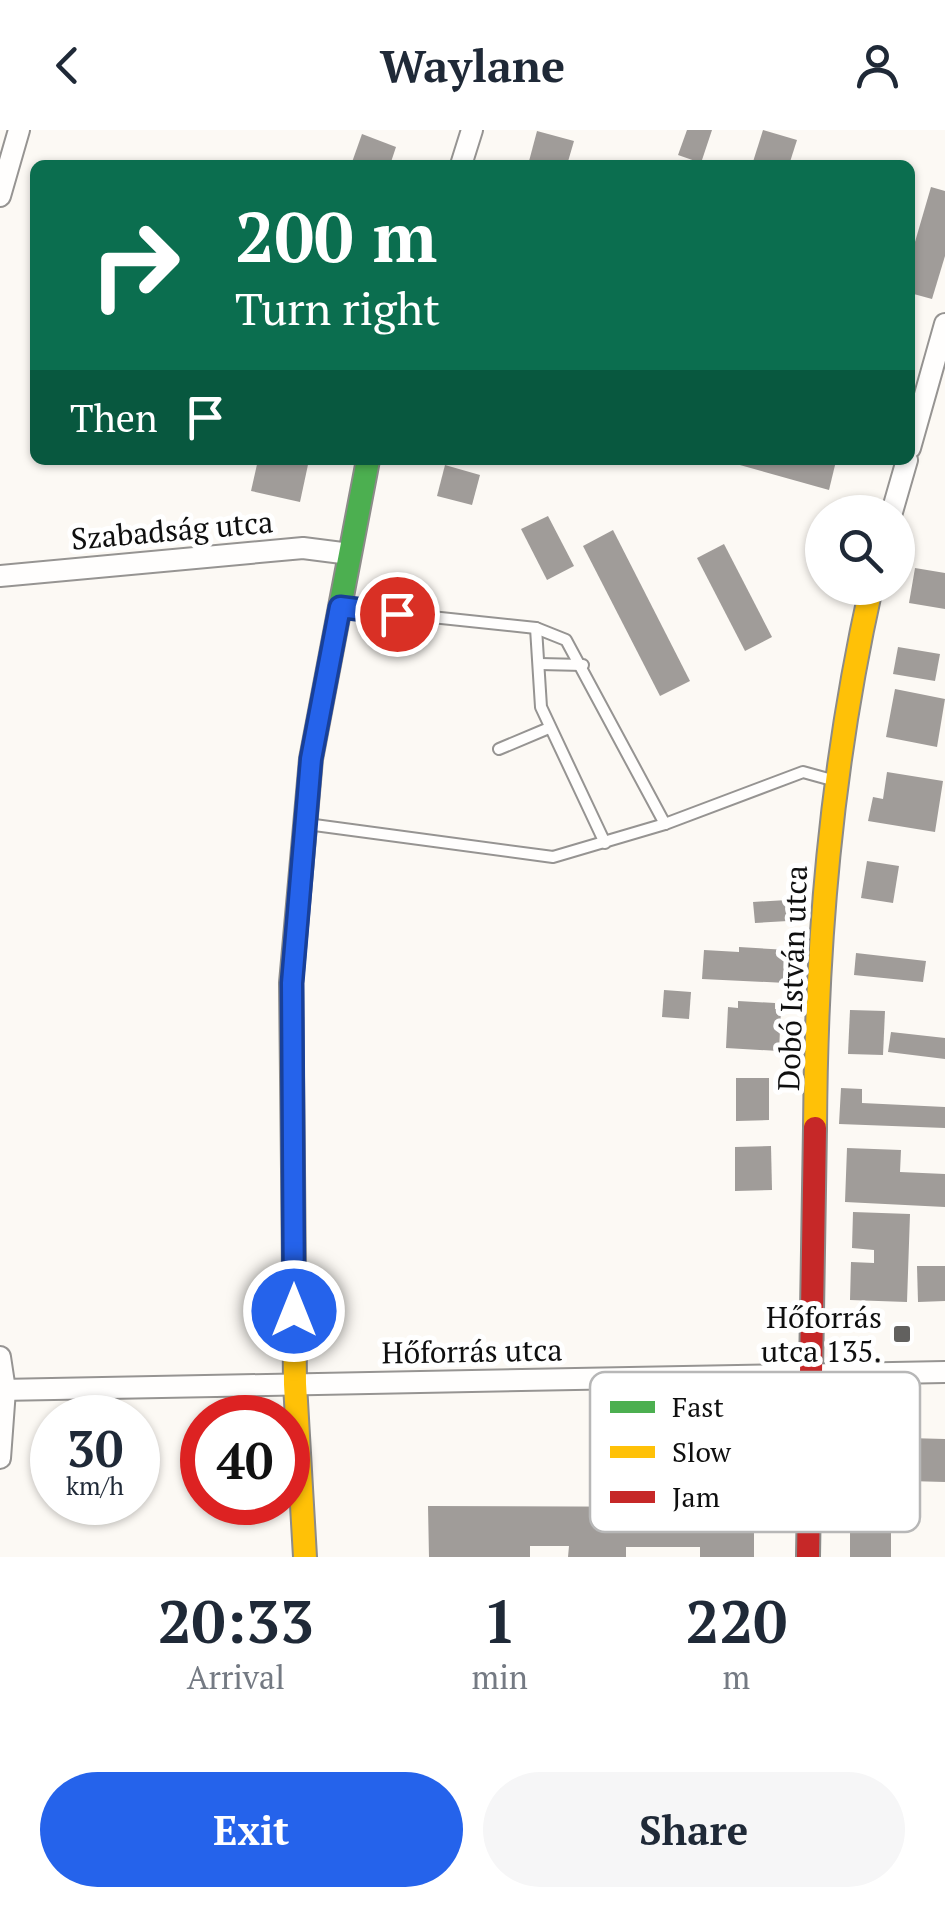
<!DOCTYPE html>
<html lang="en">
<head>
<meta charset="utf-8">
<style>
	:root { --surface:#fff; --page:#f6f6f7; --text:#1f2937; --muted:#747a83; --accent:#2563eb }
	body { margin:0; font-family:"PT Serif",serif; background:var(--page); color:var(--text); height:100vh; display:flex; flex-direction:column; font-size:38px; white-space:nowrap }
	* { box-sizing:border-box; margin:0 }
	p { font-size:32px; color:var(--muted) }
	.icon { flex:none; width:55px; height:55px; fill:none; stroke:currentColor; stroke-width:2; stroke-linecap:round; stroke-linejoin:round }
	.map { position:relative; height:1427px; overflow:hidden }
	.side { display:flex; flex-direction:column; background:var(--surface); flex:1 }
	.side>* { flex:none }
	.guide { position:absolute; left:30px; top:30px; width:885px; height:305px; border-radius:15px; box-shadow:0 2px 8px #0004; background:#0b6e4f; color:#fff; overflow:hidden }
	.buttons { position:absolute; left:805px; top:365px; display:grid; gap:20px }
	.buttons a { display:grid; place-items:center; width:110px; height:110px; border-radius:50%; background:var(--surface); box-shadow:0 2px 8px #0004; font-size:50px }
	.speed { position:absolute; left:30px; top:1265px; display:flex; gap:20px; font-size:50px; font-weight:700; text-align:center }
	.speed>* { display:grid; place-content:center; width:130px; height:130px; border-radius:50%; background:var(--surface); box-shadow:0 2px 8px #0004; line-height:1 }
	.speed small { font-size:25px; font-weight:400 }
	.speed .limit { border:15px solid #d22; background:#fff; color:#111 }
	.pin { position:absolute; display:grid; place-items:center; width:85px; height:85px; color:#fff; margin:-42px; border:5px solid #fff; border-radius:50%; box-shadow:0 2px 10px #0007 }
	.me { position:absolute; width:110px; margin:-55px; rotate:0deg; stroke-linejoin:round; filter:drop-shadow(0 0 8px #0008) }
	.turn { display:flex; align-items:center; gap:35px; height:210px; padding:0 40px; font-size:45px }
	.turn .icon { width:130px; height:130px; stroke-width:2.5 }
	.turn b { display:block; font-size:70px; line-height:85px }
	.then { display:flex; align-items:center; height:95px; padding:0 40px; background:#0003; gap:20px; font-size:38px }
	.eta { display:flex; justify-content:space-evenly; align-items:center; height:170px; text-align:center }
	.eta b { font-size:60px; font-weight:800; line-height:70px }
	.button { display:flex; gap:20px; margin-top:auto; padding:20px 40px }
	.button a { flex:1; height:115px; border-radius:60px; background:var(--accent); color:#fff; font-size:40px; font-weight:800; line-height:115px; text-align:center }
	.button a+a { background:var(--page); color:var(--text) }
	header { display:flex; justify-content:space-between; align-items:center; height:130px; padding:0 40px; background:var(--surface); font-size:45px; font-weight:800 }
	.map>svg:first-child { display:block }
	.building { fill:#a09c99 }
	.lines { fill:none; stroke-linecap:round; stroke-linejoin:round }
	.lane-casing { stroke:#969492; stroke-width:14 }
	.street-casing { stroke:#969492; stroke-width:24 }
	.fast-casing { stroke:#8c8b89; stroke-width:26 }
	.slow-casing { stroke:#8c8b89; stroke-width:26 }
	.jam-casing { stroke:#8c8b89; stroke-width:26 }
	.lane { stroke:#fffefd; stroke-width:10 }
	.street { stroke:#fffefd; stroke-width:20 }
	.fast { stroke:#4caf50; stroke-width:22 }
	.slow { stroke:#ffc107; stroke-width:22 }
	.jam { stroke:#c62828; stroke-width:22 }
	.route-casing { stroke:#184099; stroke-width:25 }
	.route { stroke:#2563eb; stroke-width:18 }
	.poi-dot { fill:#62615f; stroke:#fff; stroke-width:4 }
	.labels { text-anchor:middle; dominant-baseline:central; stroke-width:10; stroke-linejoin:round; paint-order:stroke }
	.street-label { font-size:30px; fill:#0f0f0f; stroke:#fff }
	.poi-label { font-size:30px; fill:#0f0f0f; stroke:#fff; text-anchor:end }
	.key { fill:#fff; stroke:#b7b7b7; stroke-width:2.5 }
	.key-label { font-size:28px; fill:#0f0f0f }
</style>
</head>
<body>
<header><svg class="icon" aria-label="back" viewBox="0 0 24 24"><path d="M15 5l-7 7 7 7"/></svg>Waylane<svg class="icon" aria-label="person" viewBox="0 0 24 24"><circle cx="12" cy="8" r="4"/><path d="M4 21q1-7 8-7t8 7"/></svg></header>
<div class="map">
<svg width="945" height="1427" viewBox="0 0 945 1427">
	<rect width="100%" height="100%" fill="#fcf9f4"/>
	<g class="building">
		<path d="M687,0H712L701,33L678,25Z"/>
		<path d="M763,0L797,10L789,35H752Z"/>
		<path d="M537,1L574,11L567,35H528Z"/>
		<path d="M362,4L396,17L390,35H351Z"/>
		<path d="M931,57L945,61V126L932,169L910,163V129Z"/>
		<path d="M258,330H309L300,372L251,361Z"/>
		<path d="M722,330H834L836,331L829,360Z"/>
		<path d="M445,335L480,345L472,375L437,366Z"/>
		<path d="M548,386L574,436L547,450L521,399Z"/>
		<path d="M613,400L690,551L660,566L583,416Z"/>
		<path d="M724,414L772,507L745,521L697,428Z"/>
		<path d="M915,438L945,443V479L909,473Z"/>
		<path d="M898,517L940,524L935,551L893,544Z"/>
		<path d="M895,559L945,569L937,617L886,607Z"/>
		<path d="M887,642L943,651L935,702L868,691L873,667L883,669Z"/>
		<path d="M867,731L899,736L893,773L861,768Z"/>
		<path d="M787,770L788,791L755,793L753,772Z"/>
		<path d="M739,817L788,820L786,853L702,849L704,820L739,822Z"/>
		<path d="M856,823L926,831L923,852L854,845Z"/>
		<path d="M664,860L691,862L689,889L662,887Z"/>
		<path d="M738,871L775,873V879L781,880L779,921L726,918L728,877L738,878Z"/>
		<path d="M850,880L885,881L883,925L848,924Z"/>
		<path d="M891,902L945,908V929L888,922Z"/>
		<path d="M736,948H769V990L736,991Z"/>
		<path d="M841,958L862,959V973L945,977V998L839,994Z"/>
		<path d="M771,1016L772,1060L735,1061V1017Z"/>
		<path d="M847,1018L901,1020L900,1042L945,1044V1077L845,1072Z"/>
		<path d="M853,1082L910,1084L907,1172L850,1170L851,1132L874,1133V1120L852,1118Z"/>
		<path d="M917,1136H945V1171L918,1172Z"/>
		<path d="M835,1306L945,1309V1352L836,1349L837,1337L830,1336Z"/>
		<rect x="850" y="1366" width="41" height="61"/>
		<path d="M707,1368H729V1378H754V1427H700V1417H626V1427H568L569,1416H530V1427H429L428,1376L707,1377Z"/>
	</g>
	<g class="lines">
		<g class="lane-casing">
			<g id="lane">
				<path d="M346,478L536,498L566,510L665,694"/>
				<path d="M536,498L541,577L605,713"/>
				<path d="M540,534L583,535"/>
				<path d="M499,619L549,598"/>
				<path d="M307,694L553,727L665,694L803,642L832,650"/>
			</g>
		</g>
		<g class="street-casing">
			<g id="street">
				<path d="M461,35L472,0"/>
				<path d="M0,66L19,0"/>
				<path d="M910,318L945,194"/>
				<path d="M892,382L907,330"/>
				<path d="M0,446L303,418L350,424"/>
				<path d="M0,1227L5,1260L0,1328"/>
				<path d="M0,1260L945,1242"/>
			</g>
		</g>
		<g class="fast-casing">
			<path id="fast" d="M293,1039L291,853L311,629L368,330"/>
		</g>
		<g class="slow-casing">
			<g id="slow">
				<path d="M815,998C816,814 831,637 871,458"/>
				<path d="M293,1039L295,1254L305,1427"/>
			</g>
		</g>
		<g class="jam-casing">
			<path id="jam" d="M808,1427L815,998"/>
		</g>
		<use href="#lane" class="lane"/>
		<use href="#street" class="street"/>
		<use href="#fast" class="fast"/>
		<use href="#slow" class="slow"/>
		<use href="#jam" class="jam"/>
	</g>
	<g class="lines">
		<g class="route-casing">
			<path id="route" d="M294,1181L292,853L311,629L340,477L397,484"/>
		</g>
		<use href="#route" class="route"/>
	</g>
	<rect class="poi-dot" x="892" y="1194" width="20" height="20" rx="5"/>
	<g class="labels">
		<g class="street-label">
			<text transform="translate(172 400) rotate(-5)">Szabadság utca</text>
			<text transform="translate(792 848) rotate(-88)">Dobó István utca</text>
			<text transform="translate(472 1221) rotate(-1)">Hőforrás utca</text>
		</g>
		<g class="poi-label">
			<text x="882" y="1187">Hőforrás<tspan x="882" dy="34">utca 135.</tspan></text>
		</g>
	</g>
	<rect x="590" y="1242" width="330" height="160" rx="15" class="key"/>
	<rect x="610" y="1271" width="45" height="12" fill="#4caf50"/>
	<rect x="610" y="1316" width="45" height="12" fill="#ffc107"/>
	<rect x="610" y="1361" width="45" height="12" fill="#c62828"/>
	<g class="key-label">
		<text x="672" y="1287">Fast</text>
		<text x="672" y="1332">Slow</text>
		<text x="672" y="1377">Jam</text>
	</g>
</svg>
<div class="buttons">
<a><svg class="icon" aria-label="search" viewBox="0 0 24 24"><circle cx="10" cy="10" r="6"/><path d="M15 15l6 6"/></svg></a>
</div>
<div class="speed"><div>30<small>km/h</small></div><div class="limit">40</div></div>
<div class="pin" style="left:397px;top:484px;background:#d93025"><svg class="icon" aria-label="arrive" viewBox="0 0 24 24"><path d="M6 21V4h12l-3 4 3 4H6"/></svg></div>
<svg class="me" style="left:294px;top:1181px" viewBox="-20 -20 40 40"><circle r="17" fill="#2563eb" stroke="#fff" stroke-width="3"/><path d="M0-11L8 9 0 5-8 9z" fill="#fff"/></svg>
<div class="guide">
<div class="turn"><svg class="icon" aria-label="right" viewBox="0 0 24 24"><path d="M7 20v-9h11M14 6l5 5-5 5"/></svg><div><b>200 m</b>Turn right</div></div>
<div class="then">Then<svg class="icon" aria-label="arrive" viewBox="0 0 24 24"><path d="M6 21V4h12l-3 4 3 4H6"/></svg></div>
</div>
</div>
<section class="side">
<div class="eta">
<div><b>20:33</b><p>Arrival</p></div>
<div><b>1</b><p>min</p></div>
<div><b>220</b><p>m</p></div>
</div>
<div class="button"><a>Exit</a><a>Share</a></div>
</section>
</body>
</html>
